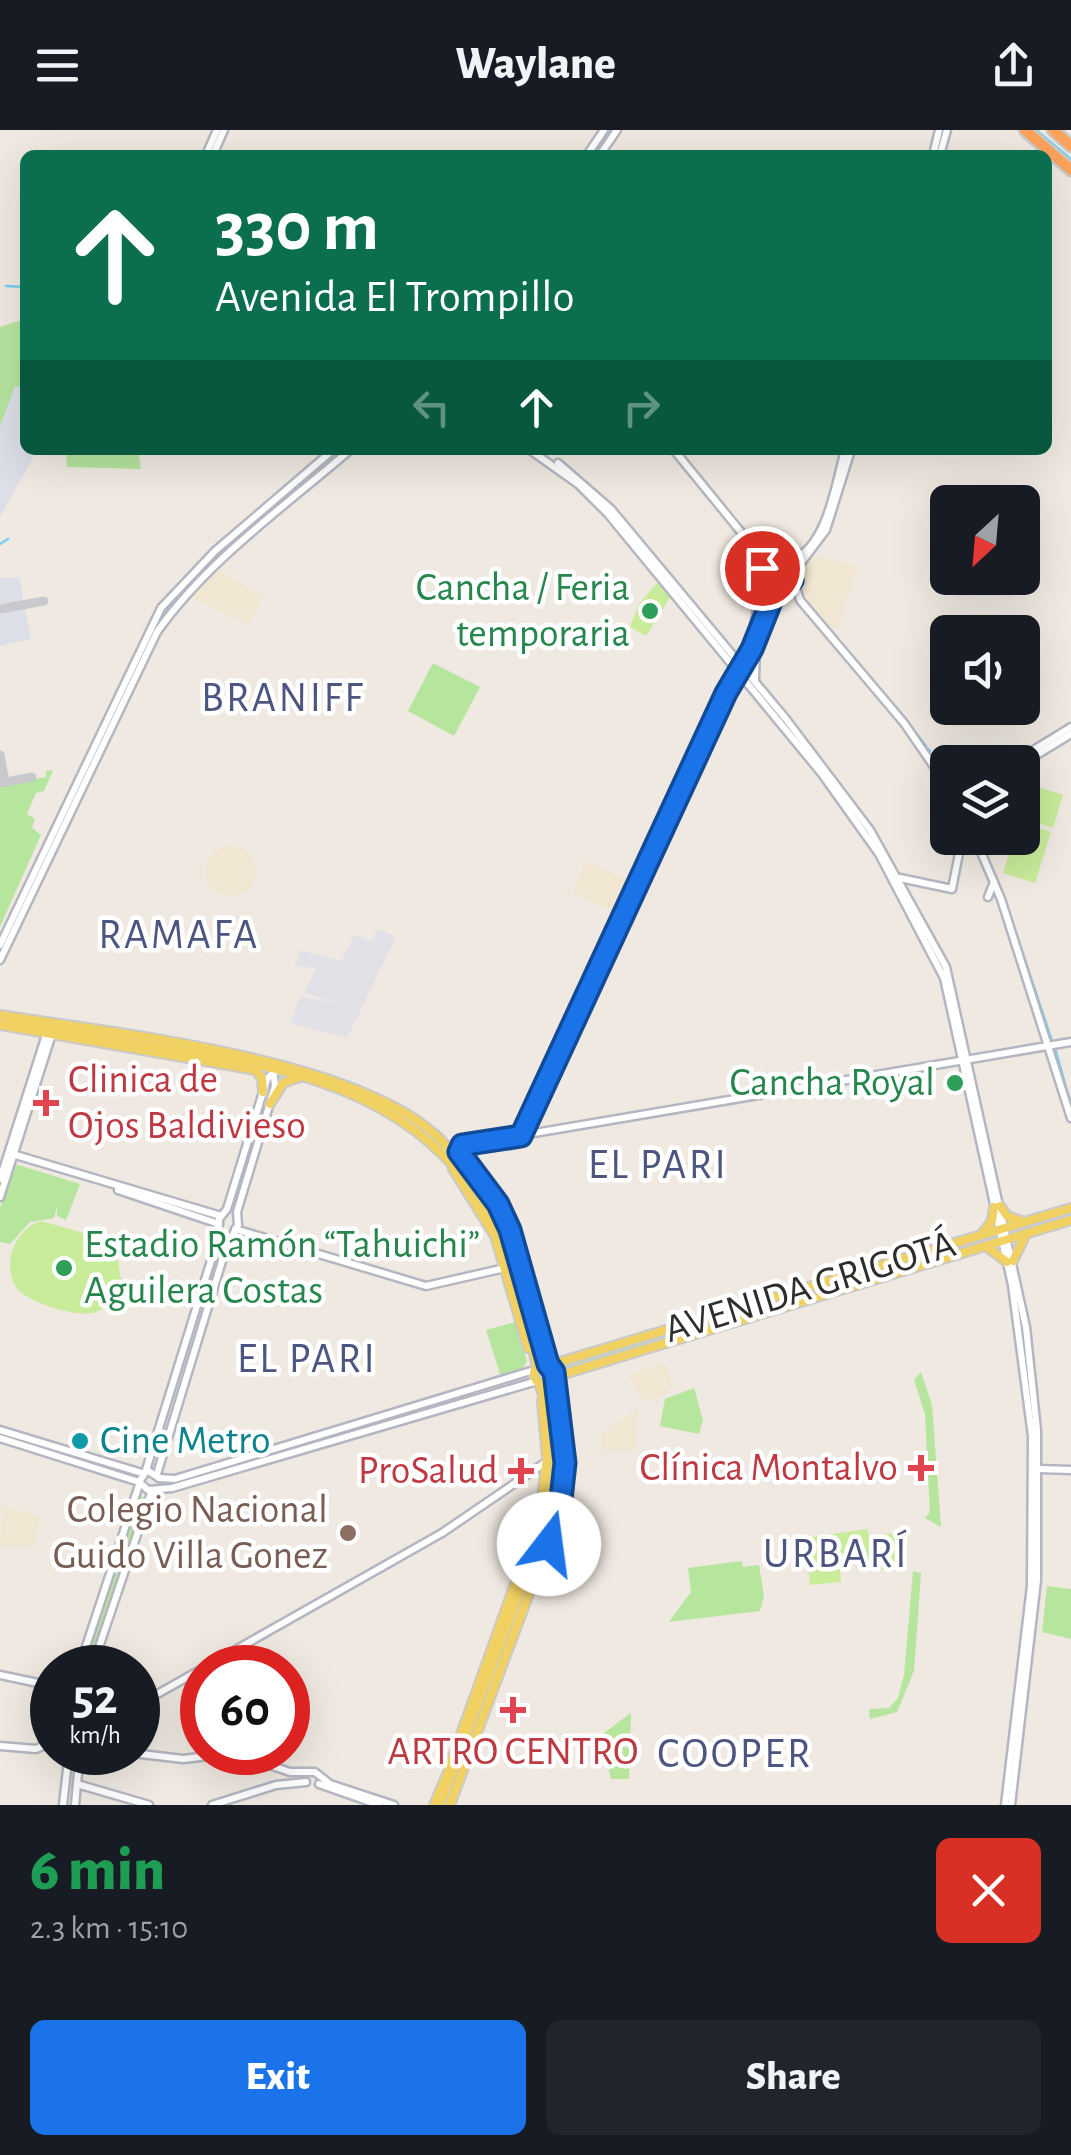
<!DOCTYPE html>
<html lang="en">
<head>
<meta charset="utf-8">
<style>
	:root { --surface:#171b24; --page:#20242c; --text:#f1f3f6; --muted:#9ea1a6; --accent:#1a73e8 }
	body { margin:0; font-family:"Alegreya Sans",sans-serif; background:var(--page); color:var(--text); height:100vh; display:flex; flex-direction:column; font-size:38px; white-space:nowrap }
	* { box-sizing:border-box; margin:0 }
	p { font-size:32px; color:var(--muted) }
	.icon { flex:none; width:55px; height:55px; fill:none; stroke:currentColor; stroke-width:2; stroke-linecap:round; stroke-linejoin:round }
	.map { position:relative; height:1675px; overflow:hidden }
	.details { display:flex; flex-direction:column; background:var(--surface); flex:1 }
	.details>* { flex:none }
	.guide { position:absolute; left:20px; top:20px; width:1032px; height:305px; border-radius:15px; box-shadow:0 10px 40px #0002; background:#0b6e4f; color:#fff; overflow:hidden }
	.needle { width:65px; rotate:206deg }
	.fabs { position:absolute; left:930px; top:355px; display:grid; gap:20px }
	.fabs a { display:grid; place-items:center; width:110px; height:110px; border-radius:15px; background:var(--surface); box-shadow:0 10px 40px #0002; font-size:50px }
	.speed { position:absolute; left:30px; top:1515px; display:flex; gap:20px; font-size:50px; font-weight:700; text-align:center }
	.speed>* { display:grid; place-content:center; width:130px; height:130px; border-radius:50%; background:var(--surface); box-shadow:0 10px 40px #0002; line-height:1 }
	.speed small { font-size:25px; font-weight:400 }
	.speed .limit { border:15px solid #d22; background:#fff; color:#111 }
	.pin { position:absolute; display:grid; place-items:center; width:85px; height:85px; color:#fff; margin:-42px; border:5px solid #fff; border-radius:50%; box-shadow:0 2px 10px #0007 }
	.me { position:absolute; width:110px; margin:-55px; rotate:15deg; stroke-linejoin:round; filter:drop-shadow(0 0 8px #0008) }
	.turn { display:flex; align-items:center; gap:35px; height:210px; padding:0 30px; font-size:45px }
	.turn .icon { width:130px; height:130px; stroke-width:2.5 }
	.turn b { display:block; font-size:70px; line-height:85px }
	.lanes { display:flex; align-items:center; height:95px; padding:0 30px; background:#0003; justify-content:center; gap:50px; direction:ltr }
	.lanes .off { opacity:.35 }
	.round { display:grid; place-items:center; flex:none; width:105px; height:105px; border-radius:15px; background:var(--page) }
	.overview { display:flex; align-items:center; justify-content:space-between; height:170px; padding:0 30px }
	h1 { font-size:60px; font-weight:800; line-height:75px; color:#1e9e55 }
	.cta { display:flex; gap:20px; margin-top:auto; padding:20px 30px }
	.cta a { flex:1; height:115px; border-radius:15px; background:var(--accent); color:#fff; font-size:40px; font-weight:800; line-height:115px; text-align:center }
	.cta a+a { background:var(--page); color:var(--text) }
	header { display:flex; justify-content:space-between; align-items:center; height:130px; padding:0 30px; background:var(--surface); font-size:45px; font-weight:800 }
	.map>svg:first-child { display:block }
	.industrial { fill:#e3e1e8 }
	.education { fill:#f0e6d1 }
	.airport { fill:#dcdee8 }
	.green { fill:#b6e59e }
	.pitch { fill:#c9ec9a }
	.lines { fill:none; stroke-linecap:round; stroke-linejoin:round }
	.stream { stroke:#75cff0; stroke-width:2.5 }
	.canal { stroke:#75cff0; stroke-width:5 }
	.taxiway { stroke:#c9c8cc; stroke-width:9 }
	.secondary-casing { stroke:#b4b7c1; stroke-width:11 }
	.primary-casing { stroke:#c9c9c9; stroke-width:12 }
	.highway-casing { stroke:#c9c9c9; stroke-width:15 }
	.secondary { stroke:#fff; stroke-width:6 }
	.primary { stroke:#f2d163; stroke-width:8 }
	.highway { stroke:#ffa35c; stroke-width:10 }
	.route-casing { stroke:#114b97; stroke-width:25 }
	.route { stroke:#1a73e8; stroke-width:18 }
	.leisure-dot { fill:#2e9e5b; stroke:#fff; stroke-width:4 }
	.health-dot { fill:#e0444e; stroke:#fff; stroke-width:4 }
	.culture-dot { fill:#0f9aa8; stroke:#fff; stroke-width:4 }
	.education-dot { fill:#8d6e63; stroke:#fff; stroke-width:4 }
	.labels { text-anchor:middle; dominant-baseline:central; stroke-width:9; stroke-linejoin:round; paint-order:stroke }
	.leisure-label { font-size:40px; fill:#27864d; stroke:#fff; text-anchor:end }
	.health-label { font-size:40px; fill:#be3a42; stroke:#fff; text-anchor:end }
	.street-label { font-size:40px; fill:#2e2e2e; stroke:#fff }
	.culture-label { font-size:40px; fill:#0d838f; stroke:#fff; text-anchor:start }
	.education-label { font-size:40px; fill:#785e54; stroke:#fff; text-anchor:end }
	.neighbourhood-label { font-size:42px; letter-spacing:2.5px; fill:#4d5680; stroke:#fff }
</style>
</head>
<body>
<header><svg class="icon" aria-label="menu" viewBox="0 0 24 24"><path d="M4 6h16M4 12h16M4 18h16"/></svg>Waylane<svg class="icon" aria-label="share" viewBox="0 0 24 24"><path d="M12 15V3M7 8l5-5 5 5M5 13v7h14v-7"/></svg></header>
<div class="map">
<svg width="1071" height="1675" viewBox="0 0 1071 1675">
	<rect width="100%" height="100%" fill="#efe9e1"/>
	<path class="industrial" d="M378,799L396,807L347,908L290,894L300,866L343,875L304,863L316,838L295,836L300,820L342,831L355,804L371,812Z"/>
	<g class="education">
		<path d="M812,425L858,436L837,498L830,496L802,463L798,445Z"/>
		<path d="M217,439L263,467L249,495L190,466Z"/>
		<circle cx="231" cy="741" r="25"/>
		<path d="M587,731L629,751L615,782L573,763Z"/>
		<path d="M665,1232L672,1257L658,1269L643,1271L628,1246Z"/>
		<path d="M638,1277L636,1321L602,1320L601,1305Z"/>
		<path d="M3,1376L40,1386L35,1416L0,1417Z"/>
	</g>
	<g class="airport">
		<path d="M25,189V320H37L0,387V197Z"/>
		<path d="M19,447L31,509L0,516V448Z"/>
	</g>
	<g class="green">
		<path d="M25,189V259L15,256L0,296V197Z"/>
		<path d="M66,320H138L141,339L67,337Z"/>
		<path d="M433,533L480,557L454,606L408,581Z"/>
		<path d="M53,640L44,661L36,663L27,684L35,689L32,698L41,705L0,797V655L46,647V641Z"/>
		<path d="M15,1034L80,1054L66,1090L57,1086V1077L54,1088L30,1092L10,1114L0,1112V1078Z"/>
		<path d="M802,1163L805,1167L562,1241L560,1236Z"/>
		<path d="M515,1192L527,1231L521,1241L501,1247L486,1200Z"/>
		<path d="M921,1242L932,1275L941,1397L925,1388L930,1382L925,1284L914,1250Z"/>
		<path d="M694,1258L703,1290L699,1304L660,1296L665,1269Z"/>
		<path d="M140,1366L144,1367L142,1375L89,1537L83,1538Z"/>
		<path d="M742,1431L743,1437L759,1435L764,1466L760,1481L669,1492L691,1462L688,1438Z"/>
		<path d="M913,1441L921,1443L914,1541L897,1582L870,1589L869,1579L889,1578L898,1568L904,1545Z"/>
		<path d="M1047,1456L1071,1459V1509L1042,1502Z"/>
		<path d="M631,1583L630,1613L623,1611L620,1616L630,1618L629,1649H611L601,1605Z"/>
	</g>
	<g class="pitch">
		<path d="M657,453L671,466L646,506L630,497L639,474Z"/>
		<path d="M1023,652L1063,665L1053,698L1023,688Z"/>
		<path d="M1023,693L1051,702L1035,753L1003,743L1014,708H1022Z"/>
		<path d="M41,1091L102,1108L116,1119L121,1150L101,1180C83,1191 33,1174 18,1160C0,1135 14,1100 41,1091Z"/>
		<path d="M867,1399L869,1406L898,1403L902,1438L876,1440L872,1432L840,1435L841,1452L810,1455L805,1408Z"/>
	</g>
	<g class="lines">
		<g class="stream">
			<path d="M1036,0L1071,29"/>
			<path d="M938,19L943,0"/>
			<path d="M594,25L610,0"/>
			<path d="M6,156L25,157"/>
			<path d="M0,414L8,409"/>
			<path d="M161,488L200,442L341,320"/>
			<path d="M912,598L926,616"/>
			<path d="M928,619L930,621"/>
			<path d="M934,627L948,648"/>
			<path d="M979,708L1004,767"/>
			<path d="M1006,773L1052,911"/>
			<path d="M1055,918L1071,975"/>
			<path d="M557,1285L560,1312"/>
			<path d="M549,1400L558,1364"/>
			<path d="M452,1658L478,1590"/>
		</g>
		<path class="canal" d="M495,1082L531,1184"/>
		<g class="taxiway">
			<path d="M0,479L44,471"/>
			<path d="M0,625L5,652"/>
			<path d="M0,653L32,647"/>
		</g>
		<g class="secondary-casing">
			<g id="secondary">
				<path d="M206,25L217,0"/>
				<path d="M213,25L224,0"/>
				<path d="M587,25L604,0"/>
				<path d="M600,25L617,0"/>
				<path d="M933,25L939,0"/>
				<path d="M940,25L947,0"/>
				<path d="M530,320L578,354L608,384L822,644L879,724L944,848L1012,1155L1032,1306L1031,1456L1005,1675"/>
				<path d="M674,320L758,423L763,445"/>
				<path d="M558,333L611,379L786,589L870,700L946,837L1026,1197L1037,1300V1450L1011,1675"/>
				<path d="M758,423L780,432"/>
				<path d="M784,433C827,424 835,355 845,320"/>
				<path d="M793,447L800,470L904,593L948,657"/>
				<path d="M776,461L790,455L798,437L826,400L851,320"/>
				<path d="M755,549L756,517"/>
				<path d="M727,556L752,505L763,449"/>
				<path d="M1014,632L1071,597"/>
				<path d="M1022,634L1071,604"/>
				<path d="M975,708L1001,769L1071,988"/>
				<path d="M900,748L952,759L962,708"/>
				<path d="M988,767L994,752"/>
				<path d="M0,815L161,478L215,421L333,320"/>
				<path d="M0,830L157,502C208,430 284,377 350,320"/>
				<path d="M521,1006L776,461"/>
				<path d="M446,1018L1071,912"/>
				<path d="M9,1023L221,1086"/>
				<path d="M0,1049L46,905"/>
				<path d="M118,1060L219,1094"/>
				<path d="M0,1067L51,907"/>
				<path d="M235,1099L426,1156L505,1138"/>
				<path d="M0,1300L142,1343"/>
				<path d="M0,1308L139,1352"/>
				<path d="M1039,1339L1071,1340"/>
				<path d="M146,1340L218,1108L219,1089L227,1079L267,949L277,939"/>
				<path d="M157,1344L226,1118L238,1095L237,1082L275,956L273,939"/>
				<path d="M159,1348L147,1340L139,1352L148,1360L172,1358L537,1251"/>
				<path d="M159,1348L175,1349L534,1240"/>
				<path d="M79,1538L139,1355"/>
				<path d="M92,1538L152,1360"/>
				<path d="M0,1545L52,1556"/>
				<path d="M138,1575L442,1403L546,1332"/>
				<path d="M0,1616L36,1619L52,1612"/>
				<path d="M124,1622L183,1629L234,1623L290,1642H315L330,1654L394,1675"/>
				<path d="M77,1654L149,1675"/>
				<path d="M319,1654L379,1675"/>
				<path d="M63,1675L69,1622"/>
				<path d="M75,1675L80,1622"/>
				<path d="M212,1675L276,1655L306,1652"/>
			</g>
		</g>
		<g class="primary-casing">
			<g id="primary">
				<path d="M0,885C111,903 385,930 452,1023C498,1086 516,1142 537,1217L548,1231"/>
				<path d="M0,894C31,888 74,903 106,909C229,930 370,938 457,1040"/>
				<path d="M0,895L256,940"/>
				<path d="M255,940L262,948L263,962"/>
				<path d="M270,974L283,953L302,946"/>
				<path d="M452,1023C497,1043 546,1184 548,1231"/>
				<path d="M453,1039L495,1106L528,1218"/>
				<path d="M1000,1076L1007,1086L1021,1091"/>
				<path d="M982,1104L992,1091L994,1077"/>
				<path d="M987,1117L1007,1132"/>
				<path d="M1013,1131L1026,1104"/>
				<path d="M531,1212L537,1236"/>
				<circle cx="544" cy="1244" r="10"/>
				<path d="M550,1235L1071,1078"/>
				<path d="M554,1247L1071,1090"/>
				<path d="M540,1256L547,1277"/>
				<path d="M450,1635L540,1384L547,1328L542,1271"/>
				<path d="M434,1675L452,1633"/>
				<path d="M440,1675L548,1387L555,1332L551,1266L555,1252"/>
				<path d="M450,1675L561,1378L564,1301L553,1249"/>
			</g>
		</g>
		<g class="highway-casing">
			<g id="highway">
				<path d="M1025,0L1071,40"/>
				<path d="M1053,0L1071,16"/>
			</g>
		</g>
		<use href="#secondary" class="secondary"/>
		<use href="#primary" class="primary"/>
		<use href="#highway" class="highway"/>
	</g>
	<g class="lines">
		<g class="route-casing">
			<path id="route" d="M549,1414L560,1378L565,1333L554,1242L548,1234L510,1100L498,1074L459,1022L462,1015L521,1006L726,563L752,519L774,464L792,450L788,436L758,423L762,438"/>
		</g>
		<use href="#route" class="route"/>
	</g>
	<g class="leisure-dot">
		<circle cx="650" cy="481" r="10"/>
		<circle cx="955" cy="953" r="10"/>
		<circle cx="64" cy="1138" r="10"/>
	</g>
	<g class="health-dot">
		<path d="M41 958h10v10h10v10h-10v10h-10v-10h-10v-10h10z"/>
		<path d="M916 1323h10v10h10v10h-10v10h-10v-10h-10v-10h10z"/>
		<path d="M516 1326h10v10h10v10h-10v10h-10v-10h-10v-10h10z"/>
		<path d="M508 1565h10v10h10v10h-10v10h-10v-10h-10v-10h10z"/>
	</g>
	<circle class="culture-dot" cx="80" cy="1311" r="10"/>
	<circle class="education-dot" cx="348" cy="1403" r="10"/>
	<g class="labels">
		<g class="leisure-label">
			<text x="630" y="458">Cancha / Feria<tspan x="630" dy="46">temporaria</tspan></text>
			<text x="935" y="953">Cancha Royal</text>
			<text x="84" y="1115" text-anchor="start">Estadio Ramón “Tahuichi”<tspan x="84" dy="46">Aguilera Costas</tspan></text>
		</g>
		<g class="health-label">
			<text x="68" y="950" text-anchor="start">Clinica de<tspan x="68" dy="46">Ojos Baldivieso</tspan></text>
			<text x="898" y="1338">Clínica Montalvo</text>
			<text x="498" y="1341">ProSalud</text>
			<text x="513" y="1622" text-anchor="middle">ARTRO CENTRO</text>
		</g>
		<g class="street-label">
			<text transform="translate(810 1157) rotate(-17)">AVENIDA GRIGOTÁ</text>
		</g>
		<g class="culture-label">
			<text x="100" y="1311">Cine Metro</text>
		</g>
		<g class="education-label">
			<text x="328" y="1380">Colegio Nacional<tspan x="328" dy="46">Guido Villa Gonez</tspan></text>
		</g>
		<g class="neighbourhood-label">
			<text x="283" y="568">BRANIFF</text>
			<text x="179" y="805">RAMAFA</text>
			<text x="658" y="1035">EL PARI</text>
			<text x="307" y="1229">EL PARI</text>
			<text x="836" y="1424">URBARÍ</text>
			<text x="735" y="1624">COOPER</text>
		</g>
	</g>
</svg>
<div class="fabs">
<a><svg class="needle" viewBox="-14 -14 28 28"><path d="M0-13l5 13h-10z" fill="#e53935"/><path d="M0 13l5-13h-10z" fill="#9ea1a6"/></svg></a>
<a><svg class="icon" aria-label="sound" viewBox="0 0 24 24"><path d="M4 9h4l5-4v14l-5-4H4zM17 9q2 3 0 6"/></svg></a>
<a><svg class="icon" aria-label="layers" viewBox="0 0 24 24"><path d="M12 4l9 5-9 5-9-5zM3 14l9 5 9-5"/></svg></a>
</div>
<div class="speed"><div>52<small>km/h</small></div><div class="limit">60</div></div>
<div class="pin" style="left:762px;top:438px;background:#d93025"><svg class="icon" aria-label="arrive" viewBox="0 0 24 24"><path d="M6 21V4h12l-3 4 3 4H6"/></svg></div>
<svg class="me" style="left:549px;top:1414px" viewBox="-20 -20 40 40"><circle r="19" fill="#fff"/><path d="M0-13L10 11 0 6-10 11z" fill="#1a73e8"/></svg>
<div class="guide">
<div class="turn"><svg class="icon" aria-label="ahead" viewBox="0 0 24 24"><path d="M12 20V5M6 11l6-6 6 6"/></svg><div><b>330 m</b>Avenida El Trompillo</div></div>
<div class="lanes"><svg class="icon off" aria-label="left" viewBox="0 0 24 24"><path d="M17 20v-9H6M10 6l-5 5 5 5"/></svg><svg class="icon" aria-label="ahead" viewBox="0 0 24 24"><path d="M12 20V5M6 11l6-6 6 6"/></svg><svg class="icon off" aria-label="right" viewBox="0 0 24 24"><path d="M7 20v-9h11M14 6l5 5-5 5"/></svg></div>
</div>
</div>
<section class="details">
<div class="overview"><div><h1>6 min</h1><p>2.3 km · 15:10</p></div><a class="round" style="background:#d93025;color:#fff"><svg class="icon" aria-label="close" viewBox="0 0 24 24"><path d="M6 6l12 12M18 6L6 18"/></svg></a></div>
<div class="cta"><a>Exit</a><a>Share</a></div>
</section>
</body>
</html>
